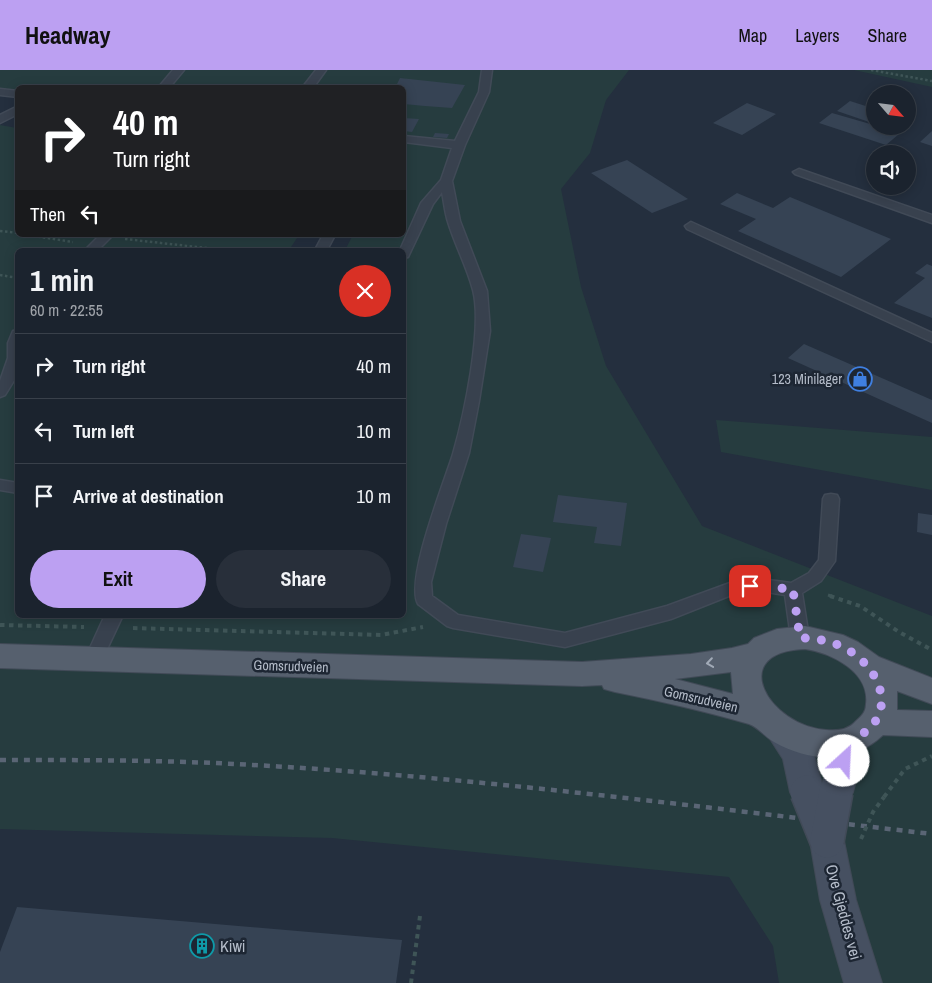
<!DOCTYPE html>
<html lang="en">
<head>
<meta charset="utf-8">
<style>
	:root { --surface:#1b232e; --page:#282f3a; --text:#f1f3f6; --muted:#a0a4aa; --line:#39404a; --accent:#bca0f2 }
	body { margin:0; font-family:"Archivo Narrow",sans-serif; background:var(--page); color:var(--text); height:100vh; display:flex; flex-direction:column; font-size:19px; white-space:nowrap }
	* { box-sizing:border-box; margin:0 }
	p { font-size:16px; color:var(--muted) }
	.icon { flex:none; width:28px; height:28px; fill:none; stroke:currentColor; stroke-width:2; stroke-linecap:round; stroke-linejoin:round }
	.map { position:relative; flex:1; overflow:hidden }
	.details { position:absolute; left:15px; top:178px; width:391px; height:370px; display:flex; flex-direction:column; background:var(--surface); border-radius:8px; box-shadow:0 2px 12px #0003,0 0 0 1px var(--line) }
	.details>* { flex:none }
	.banner { position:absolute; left:15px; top:15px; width:391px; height:152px; border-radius:8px; box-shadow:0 2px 12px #0003,0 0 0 1px var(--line); background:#202124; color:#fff; overflow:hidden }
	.needle { width:32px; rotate:118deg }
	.tools { position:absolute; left:866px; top:15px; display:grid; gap:10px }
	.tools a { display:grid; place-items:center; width:50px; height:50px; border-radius:50%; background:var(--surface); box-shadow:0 2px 12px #0003,0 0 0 1px var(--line); font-size:25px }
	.pin { position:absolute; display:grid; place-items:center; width:42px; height:42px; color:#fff; margin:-21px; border-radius:10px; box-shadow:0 2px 8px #0006 }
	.me { position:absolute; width:55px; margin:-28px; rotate:25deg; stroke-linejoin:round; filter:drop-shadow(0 0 4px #0008) }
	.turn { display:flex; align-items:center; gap:18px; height:105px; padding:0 15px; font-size:22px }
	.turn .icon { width:65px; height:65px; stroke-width:2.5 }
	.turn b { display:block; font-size:35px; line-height:42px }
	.then { display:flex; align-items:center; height:48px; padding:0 15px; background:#0003; gap:10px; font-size:19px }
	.round { display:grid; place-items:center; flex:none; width:52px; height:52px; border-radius:26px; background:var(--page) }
	.summary { display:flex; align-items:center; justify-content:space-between; height:85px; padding:0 15px }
	h1 { font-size:30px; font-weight:700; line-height:38px }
	.cta { display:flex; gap:10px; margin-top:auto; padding:10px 15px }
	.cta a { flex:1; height:58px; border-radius:30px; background:var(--accent); color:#111; font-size:20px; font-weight:700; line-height:58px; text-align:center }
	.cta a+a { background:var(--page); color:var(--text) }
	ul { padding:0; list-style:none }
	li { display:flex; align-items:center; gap:15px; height:65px; padding:0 15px; border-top:1px solid var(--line) }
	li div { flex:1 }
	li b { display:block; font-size:19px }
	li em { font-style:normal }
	header { display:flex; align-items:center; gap:30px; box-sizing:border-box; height:70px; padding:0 25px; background:var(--accent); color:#111 }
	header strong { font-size:24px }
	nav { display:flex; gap:28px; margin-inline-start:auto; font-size:18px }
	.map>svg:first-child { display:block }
	.green { fill:#263c3f }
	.building { fill:#364354 }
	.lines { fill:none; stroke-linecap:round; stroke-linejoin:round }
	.lane-casing { stroke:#414a57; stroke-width:3 }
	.secondary-casing { stroke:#414a57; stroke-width:2 }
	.primary-casing { stroke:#414a57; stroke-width:2 }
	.path-far2 { stroke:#3f5557; stroke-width:2.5; stroke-dasharray:2.5 2.5; stroke-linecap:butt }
	.path-far1 { stroke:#3f5557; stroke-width:3; stroke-dasharray:4 4; stroke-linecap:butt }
	.path { stroke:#3f5557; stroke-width:4; stroke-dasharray:4.5 4.5; stroke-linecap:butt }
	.lane { fill:#38414e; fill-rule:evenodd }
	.secondary { fill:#465061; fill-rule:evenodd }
	.primary { fill:#56606e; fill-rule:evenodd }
	.rail { stroke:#5a6575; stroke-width:4.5; stroke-dasharray:6 6; stroke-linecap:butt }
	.secondary-bridge-casing { stroke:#414a57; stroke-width:36; stroke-linecap:butt }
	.path-bridge { stroke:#3f5557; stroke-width:4; stroke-dasharray:4.5 4.5; stroke-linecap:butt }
	.secondary-bridge { stroke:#465061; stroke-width:33 }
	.oneway { stroke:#a1aab7 }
	.route { stroke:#bca0f2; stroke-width:9; stroke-dasharray:0 16.2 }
	.labels { text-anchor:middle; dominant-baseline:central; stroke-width:5; stroke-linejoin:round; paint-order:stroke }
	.poi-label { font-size:14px; fill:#b4bcc9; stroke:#1d2633; text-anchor:end }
	.street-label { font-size:14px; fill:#b4bcc9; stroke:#1d2633 }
	.near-street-label { font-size:16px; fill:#b4bcc9; stroke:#1d2633 }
	.near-poi-label { font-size:16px; fill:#b4bcc9; stroke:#1d2633; text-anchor:start }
</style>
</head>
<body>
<header>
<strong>Headway</strong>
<nav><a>Map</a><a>Layers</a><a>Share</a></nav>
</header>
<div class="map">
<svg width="932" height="913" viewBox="0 0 932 913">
	<rect width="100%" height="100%" fill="#242f3e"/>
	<g class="green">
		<path d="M0,0H629L606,30L590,83L561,119L581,217L606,296L702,456L932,546V913H779L773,876L729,807L332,768L0,759V55L17,58L18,165H299L289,180H18V545H404V180H345L353,165H404V18H18L17,20L10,19L0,24Z"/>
		<path d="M854,0H932V17Z"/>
		<path d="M716,350L932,367V420L721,382Z"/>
	</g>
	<g class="building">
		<path d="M400,8L465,15L452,38L425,36L404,34V18H395Z"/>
		<path d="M850,31L875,39V54L837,41Z"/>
		<path d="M747,33L776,44L742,65L713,53Z"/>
		<path d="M832,43L891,60L889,61L899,64L886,75L819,53Z"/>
		<path d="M404,48L419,49L412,62L404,61Z"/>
		<path d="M932,61V76L920,72Z"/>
		<path d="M435,63L449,64L447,68L433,67Z"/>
		<path d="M627,90L688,129L652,143L591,103Z"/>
		<path d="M737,123L773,138L790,127L891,169L841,207L738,161L756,149L720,134Z"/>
		<path d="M927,194L932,196V248L894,233L925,208L915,203Z"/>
		<path d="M804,274L932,330V353L788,288Z"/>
		<path d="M558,425L627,433L621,476L594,473L597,457L553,452Z"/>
		<path d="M918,443L932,445V465L917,462Z"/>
		<path d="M521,464L551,468L543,502L513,497Z"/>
		<path d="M17,837L402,870L396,913H0V882Z"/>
	</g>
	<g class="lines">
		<g class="lane-casing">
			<g id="lane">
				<path d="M173,0H184L169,18H158Z"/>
				<path d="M316,0H326L313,18H302Z"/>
				<path d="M482,0H492L489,22L465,75L452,111L460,151L487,221L490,261L479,331L469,383L446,454L431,512L432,526L458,545L565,563L667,536L738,510L761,509L791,513L809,503L819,490L823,429L825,425L831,424L837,425L839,429L835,491L821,511L802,523L809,568L806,573L800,575L794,573L791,568L785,525L761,521L739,522L671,549L565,577L453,558L447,556L418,534C405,510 444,413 453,384C464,346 483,257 473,220C467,197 455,175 448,152C445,143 444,132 442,122L433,134L408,187L404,188V180H400L421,133L441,110L452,78L404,72V66L455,71L479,22Z"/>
				<path d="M0,19L18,21V27L0,25Z"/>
				<path d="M18,36V44L0,53V45Z"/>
				<path d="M799,99L932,145V153L795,104L793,102Z"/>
				<path d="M691,152L932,263V272L687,159L685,156Z"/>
				<path d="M100,165H113L98,180H85Z"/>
				<path d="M323,165H335L327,180H315Z"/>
				<path d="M18,260V304L5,325L0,327V311L8,288V273L13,261Z"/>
				<path d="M0,410L18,413V423L0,420Z"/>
				<path d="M105,545H123L100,594L94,596L88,594L85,589Z"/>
			</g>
		</g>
		<g class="secondary-casing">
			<g id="secondary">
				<path d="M781,648L792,652L810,675L814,685L822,714L840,661L851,657L862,661L867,670L853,722L848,732L836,736L824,732L822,727L819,732L807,736L795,732L790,722L783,689L765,661L770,652Z"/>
				<path d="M827,756L839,760L844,771L856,830L882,913H844L820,830L810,771L815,760Z"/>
			</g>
		</g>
		<g class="primary-casing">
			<path id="primary" d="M805,556L843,565L858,572L879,587L932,608V634L897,621V640L932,641V667L883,665C851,695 810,692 774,672C765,667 758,657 749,654C704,641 660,631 615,622L604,619L602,615L582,616L0,598V574L582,592L691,584L732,578L748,574L754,568L777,559ZM805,579C832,583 870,602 866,634C866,643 860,647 854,653C847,660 836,661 826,660C769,656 725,582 805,579ZM731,602L733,624L675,609Z"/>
		</g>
		<g class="path-far2">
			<path d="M871,0L932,11"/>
			<path d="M0,161L18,163"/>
			<path d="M28,165L73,172"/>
			<path d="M125,169L224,180"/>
			<path d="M0,205L18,208"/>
		</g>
		<path class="path-far1" d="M828,525L834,527"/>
		<g class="path">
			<path d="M830,526L860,536L899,562L932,580"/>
			<path d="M0,555L84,557"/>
			<path d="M133,558L381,565L423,557"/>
			<path d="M884,727L905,699L932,686"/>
			<path d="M411,913L420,846"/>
		</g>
		<use href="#lane" class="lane"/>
		<use href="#secondary" class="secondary"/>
		<use href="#primary" class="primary"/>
		<path class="rail" d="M0,690C78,690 157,690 235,694C468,706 700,737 932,764"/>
		<g class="secondary-bridge-casing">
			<g id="secondary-bridge">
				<path d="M807,722L827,771"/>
				<path d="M827,771L836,722"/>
			</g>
		</g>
		<path class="path-bridge" d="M861,769L873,742L884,727"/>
		<use href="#secondary-bridge" class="secondary-bridge"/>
	</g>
	<defs><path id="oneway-chevron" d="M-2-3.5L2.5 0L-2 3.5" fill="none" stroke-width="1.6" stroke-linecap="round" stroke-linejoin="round" transform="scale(1.25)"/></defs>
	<use class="oneway" href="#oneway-chevron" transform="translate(710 593) rotate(172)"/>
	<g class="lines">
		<path class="route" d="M750,516L762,515L793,520L800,568C816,568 831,571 845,578C884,600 900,649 851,670L844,691"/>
	</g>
	<defs>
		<g id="shop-ring" transform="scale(1.25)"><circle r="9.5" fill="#1d2633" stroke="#3f7fe0" stroke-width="1.5"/><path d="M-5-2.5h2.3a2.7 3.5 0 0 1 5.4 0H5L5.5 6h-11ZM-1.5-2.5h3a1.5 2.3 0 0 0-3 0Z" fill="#3f7fe0"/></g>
		<g id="building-ring" transform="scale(1.25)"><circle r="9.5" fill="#1d2633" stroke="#0f9aa8" stroke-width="1.5"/><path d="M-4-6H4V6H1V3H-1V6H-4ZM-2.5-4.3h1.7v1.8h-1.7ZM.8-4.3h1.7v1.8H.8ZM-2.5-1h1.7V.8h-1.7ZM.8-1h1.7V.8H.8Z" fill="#0f9aa8"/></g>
	</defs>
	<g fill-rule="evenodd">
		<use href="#shop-ring" x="860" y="309"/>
		<use href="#building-ring" x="202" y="876"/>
	</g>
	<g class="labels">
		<g class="poi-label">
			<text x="842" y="309">123 Minilager</text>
		</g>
		<g class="street-label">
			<text transform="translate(291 596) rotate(2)">Gomsrudveien</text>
			<text transform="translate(701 629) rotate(13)">Gomsrudveien</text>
		</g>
		<g class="near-street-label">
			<text transform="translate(844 842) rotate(75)">Ove Gjeddes vei</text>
		</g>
		<g class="near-poi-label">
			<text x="220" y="876">Kiwi</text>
		</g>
	</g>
</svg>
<div class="tools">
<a><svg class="needle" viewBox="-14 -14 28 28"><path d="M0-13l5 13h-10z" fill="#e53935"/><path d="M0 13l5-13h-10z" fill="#a0a4aa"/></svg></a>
<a><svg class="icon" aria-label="sound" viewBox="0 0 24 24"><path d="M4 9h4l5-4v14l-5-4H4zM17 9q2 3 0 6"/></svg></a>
</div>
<div class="pin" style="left:750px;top:516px;background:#d93025"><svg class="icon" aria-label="arrive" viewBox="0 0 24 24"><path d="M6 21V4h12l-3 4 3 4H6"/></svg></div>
<svg class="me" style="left:844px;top:691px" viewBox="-20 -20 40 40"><circle r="19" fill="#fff"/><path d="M0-13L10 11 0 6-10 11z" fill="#bca0f2"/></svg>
<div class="banner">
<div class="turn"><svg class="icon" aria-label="right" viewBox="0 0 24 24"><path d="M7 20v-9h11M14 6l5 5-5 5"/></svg><div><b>40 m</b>Turn right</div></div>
<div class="then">Then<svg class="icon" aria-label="left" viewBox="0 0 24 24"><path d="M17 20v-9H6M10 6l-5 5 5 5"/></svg></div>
</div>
<section class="details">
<div class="summary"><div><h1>1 min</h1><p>60 m · 22:55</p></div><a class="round" style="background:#d93025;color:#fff"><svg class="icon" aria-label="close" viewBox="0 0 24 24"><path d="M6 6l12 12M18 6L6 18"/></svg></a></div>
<ul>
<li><svg class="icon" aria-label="right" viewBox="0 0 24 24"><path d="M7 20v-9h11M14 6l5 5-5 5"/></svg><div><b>Turn right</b></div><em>40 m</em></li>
<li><svg class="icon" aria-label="left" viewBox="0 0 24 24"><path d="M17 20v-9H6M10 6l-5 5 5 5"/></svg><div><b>Turn left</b></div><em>10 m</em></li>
<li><svg class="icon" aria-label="arrive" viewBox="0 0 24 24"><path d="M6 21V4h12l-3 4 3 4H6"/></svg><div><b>Arrive at destination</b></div><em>10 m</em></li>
</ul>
<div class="cta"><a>Exit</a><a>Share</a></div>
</section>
</div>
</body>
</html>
